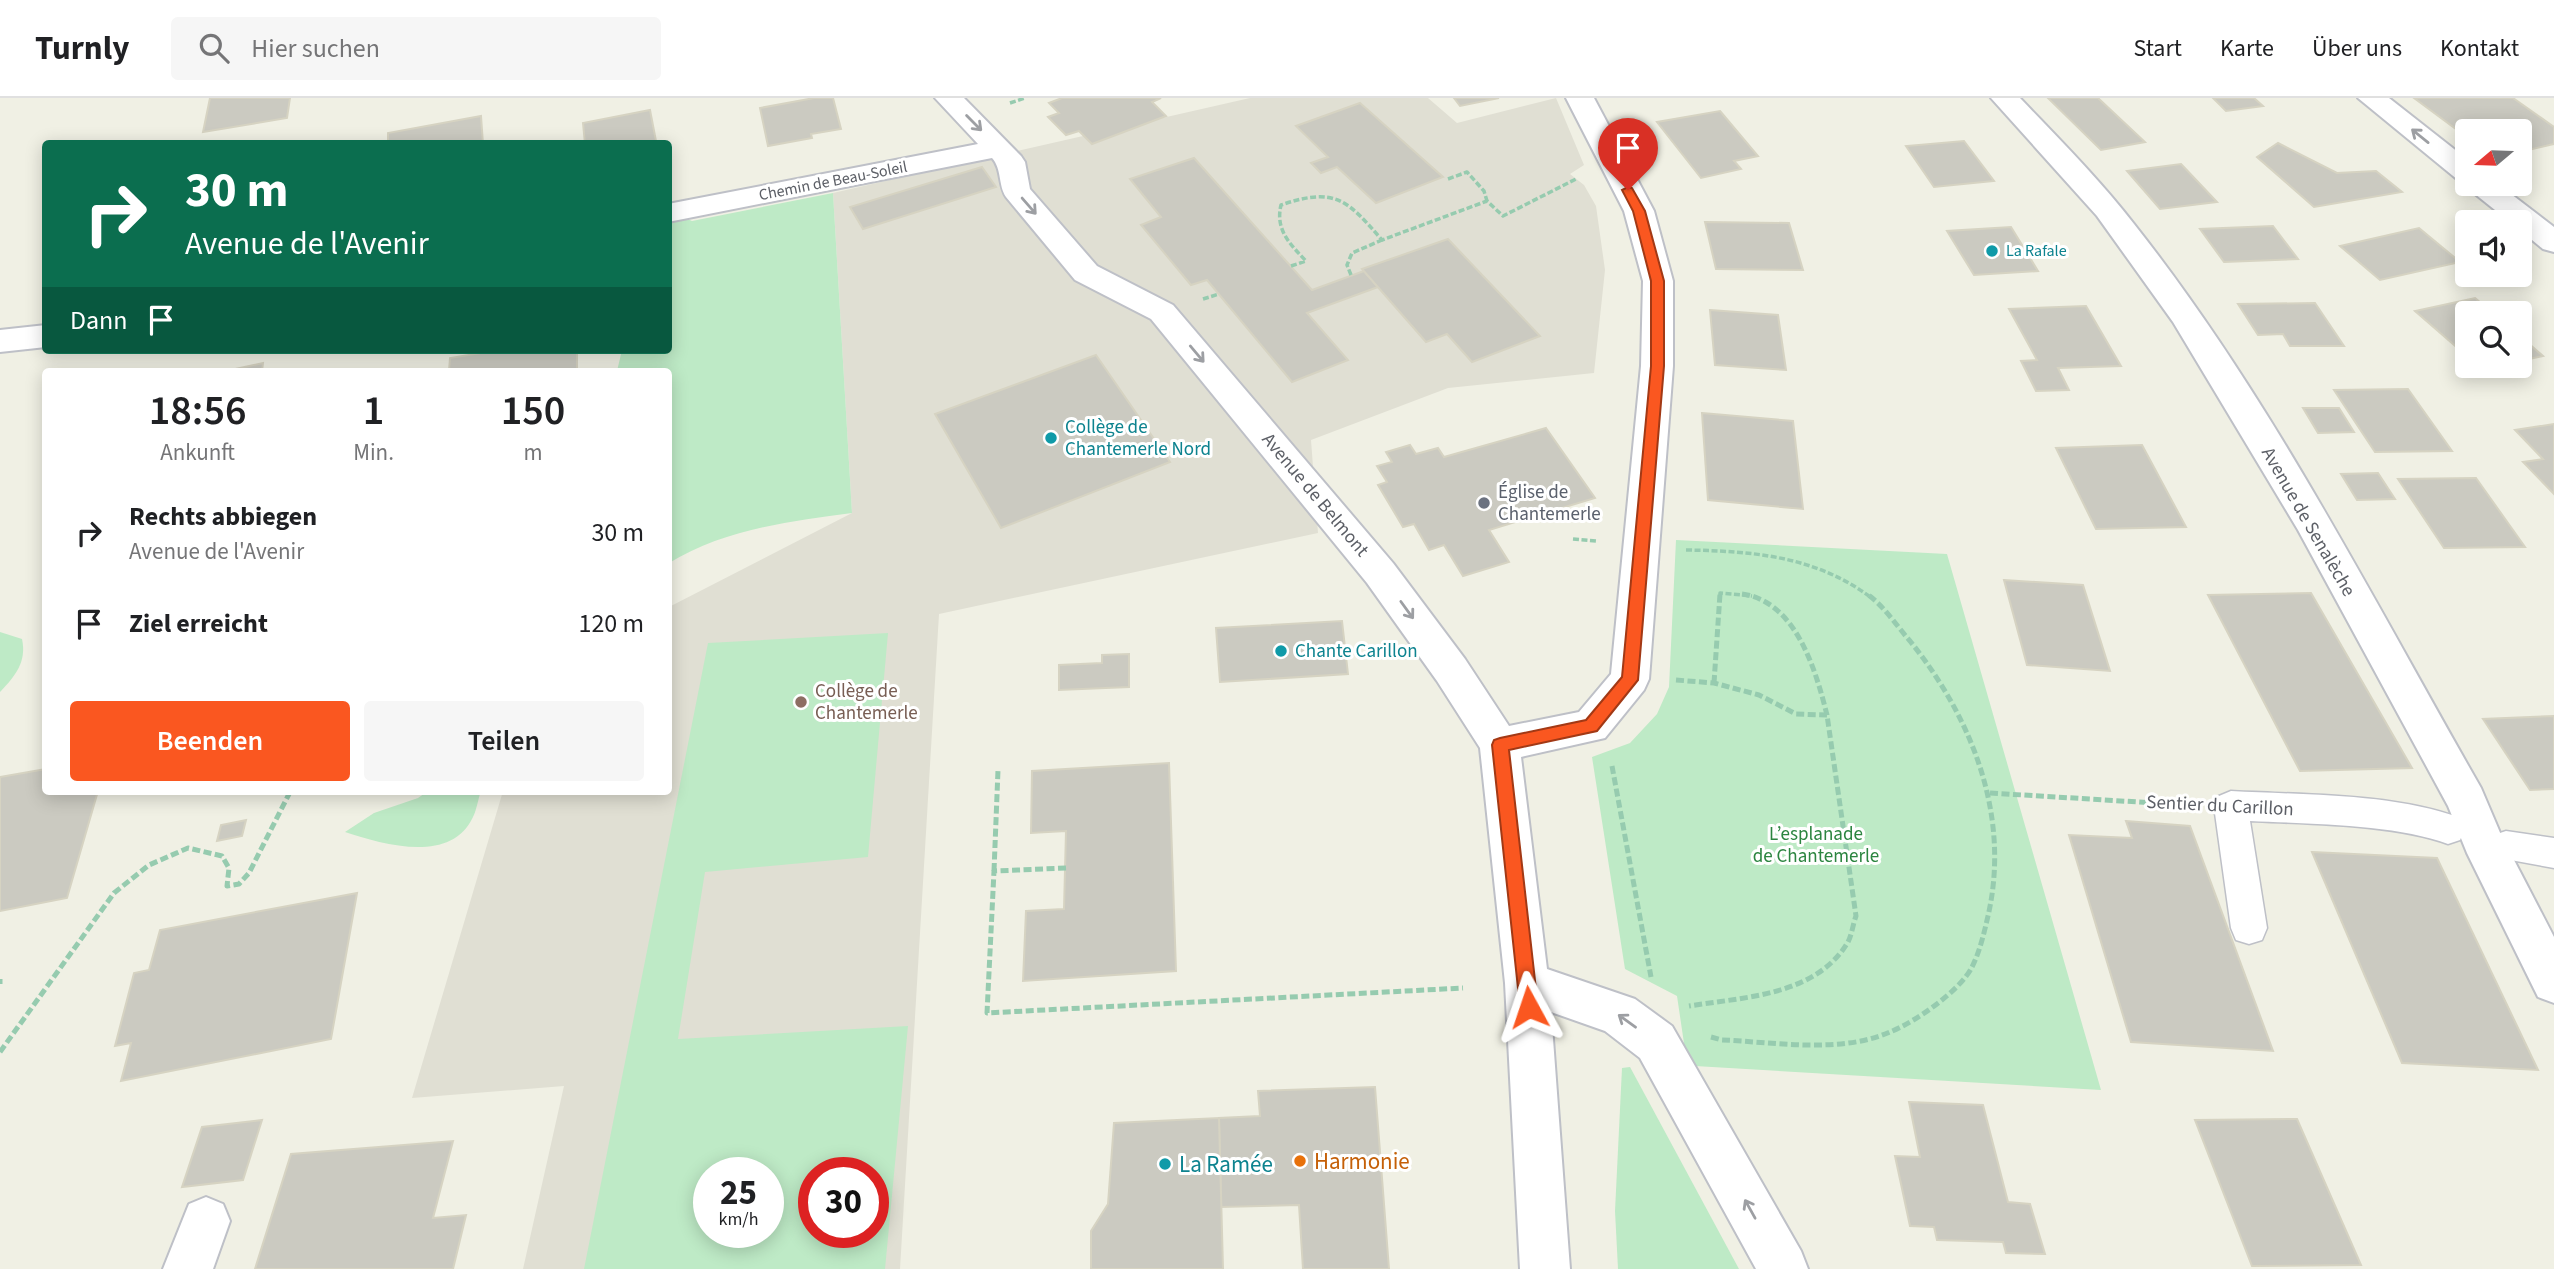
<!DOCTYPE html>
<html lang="de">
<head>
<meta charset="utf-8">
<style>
	:root { --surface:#fff; --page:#f6f6f6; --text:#202124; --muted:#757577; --line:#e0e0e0; --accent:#fa5720 }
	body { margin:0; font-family:"Source Sans 3",sans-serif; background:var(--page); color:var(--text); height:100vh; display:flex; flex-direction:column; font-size:26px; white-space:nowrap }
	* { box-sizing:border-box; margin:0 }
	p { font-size:23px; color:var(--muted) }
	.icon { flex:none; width:38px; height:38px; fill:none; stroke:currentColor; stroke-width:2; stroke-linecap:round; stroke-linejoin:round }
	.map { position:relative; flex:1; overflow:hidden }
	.side { position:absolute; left:42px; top:270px; width:630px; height:427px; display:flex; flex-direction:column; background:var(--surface); border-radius:7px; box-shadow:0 4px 18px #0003 }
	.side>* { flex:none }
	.top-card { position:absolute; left:42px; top:42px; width:630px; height:214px; border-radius:7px; box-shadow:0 4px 18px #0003; background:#0b6e4f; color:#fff; overflow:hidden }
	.needle { width:46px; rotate:251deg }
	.fabs { position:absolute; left:2455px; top:21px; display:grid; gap:14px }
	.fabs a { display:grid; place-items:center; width:77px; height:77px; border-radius:7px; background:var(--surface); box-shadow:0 4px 18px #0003; font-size:35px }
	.speed { position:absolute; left:693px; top:1059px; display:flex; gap:14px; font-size:35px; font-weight:700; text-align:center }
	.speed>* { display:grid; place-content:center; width:91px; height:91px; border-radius:50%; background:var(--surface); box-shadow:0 4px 18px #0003; line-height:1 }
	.speed small { font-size:18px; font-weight:400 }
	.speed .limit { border:10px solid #d22; background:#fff; color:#111 }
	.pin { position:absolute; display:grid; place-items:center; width:60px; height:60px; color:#fff; margin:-72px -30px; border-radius:50% 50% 50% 0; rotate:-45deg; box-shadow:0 0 7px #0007 }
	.pin .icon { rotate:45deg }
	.me { position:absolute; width:77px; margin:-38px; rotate:355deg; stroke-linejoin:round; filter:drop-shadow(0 0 5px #0008) }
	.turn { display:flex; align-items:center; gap:24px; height:147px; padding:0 28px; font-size:32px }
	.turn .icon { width:91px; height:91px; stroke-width:2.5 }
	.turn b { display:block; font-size:49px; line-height:60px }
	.then { display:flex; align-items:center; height:66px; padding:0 28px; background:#0003; gap:14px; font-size:26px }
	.eta { display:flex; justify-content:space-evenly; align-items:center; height:119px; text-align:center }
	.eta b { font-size:42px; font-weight:600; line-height:49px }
	.cta { display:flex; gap:14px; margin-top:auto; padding:14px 28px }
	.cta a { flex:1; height:80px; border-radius:7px; background:var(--accent); color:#fff; font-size:28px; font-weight:600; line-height:80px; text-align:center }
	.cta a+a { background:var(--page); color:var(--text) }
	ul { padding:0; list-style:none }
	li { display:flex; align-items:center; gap:21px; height:91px; padding:0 28px }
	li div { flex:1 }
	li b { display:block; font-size:26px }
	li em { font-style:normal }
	header { display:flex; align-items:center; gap:42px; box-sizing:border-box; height:98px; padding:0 35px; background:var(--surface); border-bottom:2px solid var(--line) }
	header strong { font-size:33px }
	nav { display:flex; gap:38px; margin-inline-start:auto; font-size:24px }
	.search { width:490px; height:63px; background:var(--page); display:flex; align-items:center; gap:18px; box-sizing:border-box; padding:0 24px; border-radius:7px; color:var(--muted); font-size:26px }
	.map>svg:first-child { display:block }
	.education { fill:#e0dfd3; fill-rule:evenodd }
	.green { fill:#beeac6; fill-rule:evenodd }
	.building { fill:#cbcac1; stroke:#d6d3c2; stroke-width:2 }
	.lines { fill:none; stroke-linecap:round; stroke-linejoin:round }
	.service-casing { stroke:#bec0c7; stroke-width:3 }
	.minor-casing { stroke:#bec0c7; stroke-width:4 }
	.path-far1 { stroke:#96cbaf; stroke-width:3.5; stroke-dasharray:6 2.5; stroke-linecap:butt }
	.path { stroke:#96cbaf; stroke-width:5; stroke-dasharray:8 3.5; stroke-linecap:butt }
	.service { fill:#fff; fill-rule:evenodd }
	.minor { fill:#fff; fill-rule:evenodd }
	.oneway { stroke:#9d9fa3 }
	.route { fill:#fa5720; stroke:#a23915; stroke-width:2 }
	.culture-dot { fill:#0f9aa8; stroke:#fff; stroke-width:2.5 }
	.worship-dot { fill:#6b7280; stroke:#fff; stroke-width:2.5 }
	.education-dot { fill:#8d6e63; stroke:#fff; stroke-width:2.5 }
	.food-dot { fill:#e8710a; stroke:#fff; stroke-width:2.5 }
	.labels { text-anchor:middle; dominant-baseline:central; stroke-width:6; stroke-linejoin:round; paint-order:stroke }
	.far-street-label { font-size:16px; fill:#5c5f66; stroke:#fff }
	.far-culture-label { font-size:16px; fill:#0d838f; stroke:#fff; text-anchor:start }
	.culture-label { font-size:19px; fill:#0d838f; stroke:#fff; text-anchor:start }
	.worship-label { font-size:19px; fill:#5b616d; stroke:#fff; text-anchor:start }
	.street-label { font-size:19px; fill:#5c5f66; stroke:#fff }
	.education-label { font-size:19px; fill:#785e54; stroke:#fff; text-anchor:start }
	.park-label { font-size:19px; fill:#2c8540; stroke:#fff }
	.near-food-label { font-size:23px; fill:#c56008; stroke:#fff; text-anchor:start }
	.near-culture-label { font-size:23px; fill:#0d838f; stroke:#fff; text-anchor:start }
</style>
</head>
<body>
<header>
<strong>Turnly</strong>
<div class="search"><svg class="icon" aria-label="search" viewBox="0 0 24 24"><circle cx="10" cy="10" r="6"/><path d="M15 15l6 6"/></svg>Hier suchen</div>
<nav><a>Start</a><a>Karte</a><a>Über uns</a><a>Kontakt</a></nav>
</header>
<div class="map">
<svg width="2554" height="1171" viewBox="0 0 2554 1171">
	<rect width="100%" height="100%" fill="#f0f0e4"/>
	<path class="education" d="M1250,0H1428L1457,25L1556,0L1584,67L1570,76L1584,87L1596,108L1605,172L1594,275L1448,290L1311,342L1318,435L939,516L900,1171H523L564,988L412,1000L503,693H668L669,509L852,415L833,95ZM709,1074H768V1134H709ZM814,1074H873V1134H814Z"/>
	<g class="green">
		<path d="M833,95L852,415C789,423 723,432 669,465L668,273H617L622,252H668L669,119L679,117L692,123Z"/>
		<path d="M1676,442L1947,456L2101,992L1695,968L1685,952L1677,898L1625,871L1592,659L1630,645L1657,616L1669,589Z"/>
		<path d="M0,534L22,541C27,564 15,578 0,594Z"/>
		<path d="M888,535L868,759L705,774L678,941L908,928L885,1171H584L708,545ZM709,1074H768V1134H709ZM814,1074H873V1134H814Z"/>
		<path d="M428,693H481C478,701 477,711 473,719C451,767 382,746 345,734L374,715L418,700Z"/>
		<path d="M1630,969L1739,1171H1618L1615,1113L1622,970Z"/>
	</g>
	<g class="building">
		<path d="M210,0H290L287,20L203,34Z"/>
		<path d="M814,0H833L841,31L811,36L812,40L768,48L760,10Z"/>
		<path d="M1062,0H1161L1152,4L1166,18L1092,46L1079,33L1066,37L1048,19L1059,15L1049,5Z"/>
		<path d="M1454,0H1499L1460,8Z"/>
		<path d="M2048,0H2098L2145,44L2101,52Z"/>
		<path d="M2213,0H2254L2263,8L2226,13Z"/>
		<path d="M2414,0H2513L2554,29V46L2520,54V33H2468V40Z"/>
		<path d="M1360,5L1415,54L1443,79L1376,105L1337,69L1321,75L1311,65L1328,59L1296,28Z"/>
		<path d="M650,12L656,43L646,46H585L583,25Z"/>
		<path d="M1720,13L1758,58L1734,63L1741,71L1701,80L1657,24Z"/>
		<path d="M481,18L483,46H388V35Z"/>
		<path d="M1964,43L1994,83L1934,89L1906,48Z"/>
		<path d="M2278,45L2337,75L2376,73L2402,94L2314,109L2257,59Z"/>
		<path d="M1194,60L1312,192L1364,173L1378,189L1307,215L1348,262L1292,284L1207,182L1191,187L1141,127L1161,119L1130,81Z"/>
		<path d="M2181,66L2217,104L2160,111L2127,73Z"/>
		<path d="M982,69L996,89L863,131L850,109Z"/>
		<path d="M1705,124L1789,125L1803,172L1716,171Z"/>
		<path d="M2273,128L2298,161L2224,164L2200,131Z"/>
		<path d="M2011,129L2038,173L1974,177L1947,133Z"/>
		<path d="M2419,130L2460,164L2380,182L2340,148Z"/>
		<path d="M1448,141L1540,238L1472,264L1447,236L1426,244L1362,171Z"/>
		<path d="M2475,200L2493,215H2468V259L2415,213Z"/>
		<path d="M2315,205L2344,248H2290L2283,236L2258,237L2238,206Z"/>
		<path d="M2086,208L2121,268L2058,270L2069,292L2036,293L2021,263L2037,262L2009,211Z"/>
		<path d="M1710,212L1778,217L1786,272L1715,267Z"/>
		<path d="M2520,238L2543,258L2520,263Z"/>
		<path d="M499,252H577V273H449L450,260Z"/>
		<path d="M1096,257L1170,364L1001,430L935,316Z"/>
		<path d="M263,265L262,273H226Z"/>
		<path d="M2408,291L2452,353L2375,354L2334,292Z"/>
		<path d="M2303,310H2339L2354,334L2318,335Z"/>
		<path d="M1702,315L1793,323L1803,411L1708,402Z"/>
		<path d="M2554,326V396L2523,364L2543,361L2515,332Z"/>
		<path d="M1546,330L1595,400L1489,432L1509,464L1463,478L1444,447L1429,452L1414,426L1403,429L1378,387L1387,384L1377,368L1392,364L1386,354L1410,347L1416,356L1438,350L1444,359Z"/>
		<path d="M2142,347L2186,429L2096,431L2056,350Z"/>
		<path d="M2378,375L2395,401L2357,402L2341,376Z"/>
		<path d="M2476,380L2525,449L2444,450L2398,381Z"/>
		<path d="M2004,482L2083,487L2110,573L2027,567Z"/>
		<path d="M2311,495L2412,670L2300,673L2208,497Z"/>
		<path d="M1342,523L1348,576L1220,584L1216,530Z"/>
		<path d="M1129,556V589L1059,592V567L1102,565V557Z"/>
		<path d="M2554,618V691L2530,692L2483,621Z"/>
		<path d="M1169,665L1176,873L1023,883L1026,813L1064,811L1066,733L1031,735L1032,673Z"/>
		<path d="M46,671V693H98L67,800L0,813V679Z"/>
		<path d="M246,722L242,738L217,743L221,727Z"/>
		<path d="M2126,723L2190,728L2273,953L2131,944L2069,737L2132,740Z"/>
		<path d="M2312,754L2437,760L2538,972L2402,965Z"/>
		<path d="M357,795L331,941L121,983L131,945L115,948L134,875L149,872L160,832Z"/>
		<path d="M1375,989L1389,1171H1303L1299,1107L1221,1109L1219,1020L1260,1018L1258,993Z"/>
		<path d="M1909,1004L1983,1007L2008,1104L2030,1106L2045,1156L2006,1155L2003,1144L1937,1142L1934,1129L1910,1128L1895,1058L1920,1059Z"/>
		<path d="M1219,1020L1223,1171H1091V1133L1108,1106L1114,1025Z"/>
		<path d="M2297,1021L2361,1167L2252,1168L2195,1022Z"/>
		<path d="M262,1022L243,1082L182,1089L202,1029Z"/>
		<path d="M453,1043L433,1120L466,1117L453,1171H255L291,1056Z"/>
	</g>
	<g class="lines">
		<g class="service-casing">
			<g id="service">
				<path d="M2231,693C2303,697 2393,695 2460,720L2465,731L2460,742L2448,746C2394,726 2309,726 2250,723L2267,830L2262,842L2249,846L2236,842L2231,830L2214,708L2219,698Z"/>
				<path d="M2506,733L2554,740V770L2494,759L2489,748L2494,737Z"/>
			</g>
		</g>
		<g class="minor-casing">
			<g id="minor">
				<path d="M935,0H964L1021,58L1025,64L1030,91L1097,168L1173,207L1393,465L1465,561L1509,628L1579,614L1611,576L1641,268L1643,183L1624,113L1566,0H1594L1654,113L1673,183V268L1649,581L1644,592L1605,640L1521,659L1547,871L1635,901L1672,928L1801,1153L1808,1171H1756L1640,960L1605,933L1551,914L1570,1171H1520L1505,885L1480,650L1437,583L1367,485L1151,221L1075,182L1006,99C998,87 1002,71 992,60L668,124V106L978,46Z"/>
				<path d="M1991,0H2020C2059,41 2099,81 2134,126C2271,299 2372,500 2481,690L2501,737L2554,839V905L2538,899L2467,755L2448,708L2298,432L2173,224L2097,118Z"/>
				<path d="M2358,0H2389L2468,62V86H2498L2554,129V154L2543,151L2520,132V124H2510L2470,92L2467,84L2458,82Z"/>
				<path d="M46,227V249L0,254V232Z"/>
				<path d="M206,1099L223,1106L230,1123L213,1171H163L189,1106Z"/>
			</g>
		</g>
		<g class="path-far1">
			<path d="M1010,5L1025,0"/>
			<path d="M1448,81L1467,74L1484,93L1487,103"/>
			<path d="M1291,168L1306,163C1290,146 1275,132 1281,107C1336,88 1348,103 1382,142L1487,103L1503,118L1576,81"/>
			<path d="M1351,177L1347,167L1352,155L1382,142"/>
			<path d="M1203,201L1219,196"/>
			<path d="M1573,441L1596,443"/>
			<path d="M1686,452C1752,453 1814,458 1869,498"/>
			<path d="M1720,498V495L1752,498"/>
		</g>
		<g class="path">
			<path d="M1742,496C1796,503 1816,573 1827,617"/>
			<path d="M1676,582L1714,585L1759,597L1796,616L1827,617L1856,818C1853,826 1852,836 1848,844C1816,898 1744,899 1689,908"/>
			<path d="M1714,585L1720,496"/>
			<path d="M1612,668L1651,879"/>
			<path d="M1990,695L2188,707"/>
			<path d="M1066,770L994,773L987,915L1463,890"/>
			<path d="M994,773L998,672"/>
			<path d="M0,881V886"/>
			<path d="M1711,939L1722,942C1775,944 1840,956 1890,934C1915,924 1960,893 1972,869C1980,853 1984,835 1988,818C2011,718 1972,620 1910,543C1896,527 1884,508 1867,496"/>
			<path d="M0,954L114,795L149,767L188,750L222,758L229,770L227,788L239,786L249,775L290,694"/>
		</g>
		<use href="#service" class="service"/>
		<use href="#minor" class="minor"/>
	</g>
	<defs><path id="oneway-shaft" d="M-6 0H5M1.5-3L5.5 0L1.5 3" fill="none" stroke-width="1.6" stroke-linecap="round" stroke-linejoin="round" transform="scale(1.75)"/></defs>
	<g class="oneway">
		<use href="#oneway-shaft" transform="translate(974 25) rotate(45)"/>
		<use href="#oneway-shaft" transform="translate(2420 38) rotate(-141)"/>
		<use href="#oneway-shaft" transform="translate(1029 108) rotate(49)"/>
		<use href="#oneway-shaft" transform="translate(1197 256) rotate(50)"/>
		<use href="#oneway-shaft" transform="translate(1407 512) rotate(54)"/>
		<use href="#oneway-shaft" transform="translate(1627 923) rotate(-144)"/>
		<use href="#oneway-shaft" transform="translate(1750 1111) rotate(-119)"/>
	</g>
	<path class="route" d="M1628,89L1632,90L1645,113L1664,183V268L1638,582L1597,633L1509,652L1538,909L1535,915L1529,918L1522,915L1520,909L1492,647L1494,642L1500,640L1586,622L1622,579L1651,268V183L1633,113L1622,92Z"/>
	<g class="culture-dot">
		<circle cx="1992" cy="153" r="7"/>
		<circle cx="1051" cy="340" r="7"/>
		<circle cx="1281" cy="553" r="7"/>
		<circle cx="1165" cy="1066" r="7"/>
	</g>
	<circle class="worship-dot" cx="1484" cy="405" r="7"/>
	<circle class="education-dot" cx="801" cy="604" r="7"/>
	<circle class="food-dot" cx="1300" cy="1063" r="7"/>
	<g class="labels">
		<g class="far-street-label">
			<text transform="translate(833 83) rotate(-11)">Chemin de Beau-Soleil</text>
		</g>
		<g class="far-culture-label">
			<text x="2006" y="153">La Rafale</text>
		</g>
		<g class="culture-label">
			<text x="1065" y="329">Collège de<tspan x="1065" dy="22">Chantemerle Nord</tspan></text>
			<text x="1295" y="553">Chante Carillon</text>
		</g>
		<g class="worship-label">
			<text x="1498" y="394">Église de<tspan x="1498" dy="22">Chantemerle</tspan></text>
		</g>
		<g class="street-label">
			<text transform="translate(1315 397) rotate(50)">Avenue de Belmont</text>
			<text transform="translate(2308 424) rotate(60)">Avenue de Senalèche</text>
			<text transform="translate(2220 708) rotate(3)">Sentier du Carillon</text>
		</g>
		<g class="education-label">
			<text x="815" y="593">Collège de<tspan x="815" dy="22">Chantemerle</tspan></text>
		</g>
		<g class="park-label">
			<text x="1816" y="736">L’esplanade<tspan x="1816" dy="22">de Chantemerle</tspan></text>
		</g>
		<g class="near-food-label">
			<text x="1314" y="1063">Harmonie</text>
		</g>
		<g class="near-culture-label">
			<text x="1179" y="1066">La Ramée</text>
		</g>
	</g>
</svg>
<div class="fabs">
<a><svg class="needle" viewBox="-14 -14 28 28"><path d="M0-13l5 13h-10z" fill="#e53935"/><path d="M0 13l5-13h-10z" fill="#757577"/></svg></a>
<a><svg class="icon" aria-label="sound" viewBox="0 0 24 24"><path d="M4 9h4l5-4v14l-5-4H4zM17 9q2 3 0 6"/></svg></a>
<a><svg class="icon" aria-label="search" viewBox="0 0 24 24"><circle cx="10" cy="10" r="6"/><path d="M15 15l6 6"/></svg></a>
</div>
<div class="speed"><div>25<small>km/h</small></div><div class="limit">30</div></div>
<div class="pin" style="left:1628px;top:92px;background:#d93025"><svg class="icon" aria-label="arrive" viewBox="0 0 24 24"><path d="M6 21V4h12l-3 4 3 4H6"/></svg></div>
<svg class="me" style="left:1529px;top:909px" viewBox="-20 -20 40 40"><path d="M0-17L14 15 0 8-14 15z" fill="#fa5720" stroke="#fff" stroke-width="4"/></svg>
<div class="top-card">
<div class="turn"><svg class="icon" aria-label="right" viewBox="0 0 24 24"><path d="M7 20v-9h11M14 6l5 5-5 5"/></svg><div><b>30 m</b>Avenue de l'Avenir</div></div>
<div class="then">Dann<svg class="icon" aria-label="arrive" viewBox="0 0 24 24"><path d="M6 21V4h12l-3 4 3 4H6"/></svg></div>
</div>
<section class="side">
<div class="eta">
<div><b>18:56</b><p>Ankunft</p></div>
<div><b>1</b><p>Min.</p></div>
<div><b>150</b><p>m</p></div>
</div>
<ul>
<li><svg class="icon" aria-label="right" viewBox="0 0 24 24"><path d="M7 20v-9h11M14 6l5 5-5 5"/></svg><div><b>Rechts abbiegen</b><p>Avenue de l'Avenir</p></div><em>30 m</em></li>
<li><svg class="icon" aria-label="arrive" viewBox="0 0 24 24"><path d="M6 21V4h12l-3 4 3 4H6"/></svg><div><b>Ziel erreicht</b></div><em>120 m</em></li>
</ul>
<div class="cta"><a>Beenden</a><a>Teilen</a></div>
</section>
</div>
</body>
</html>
